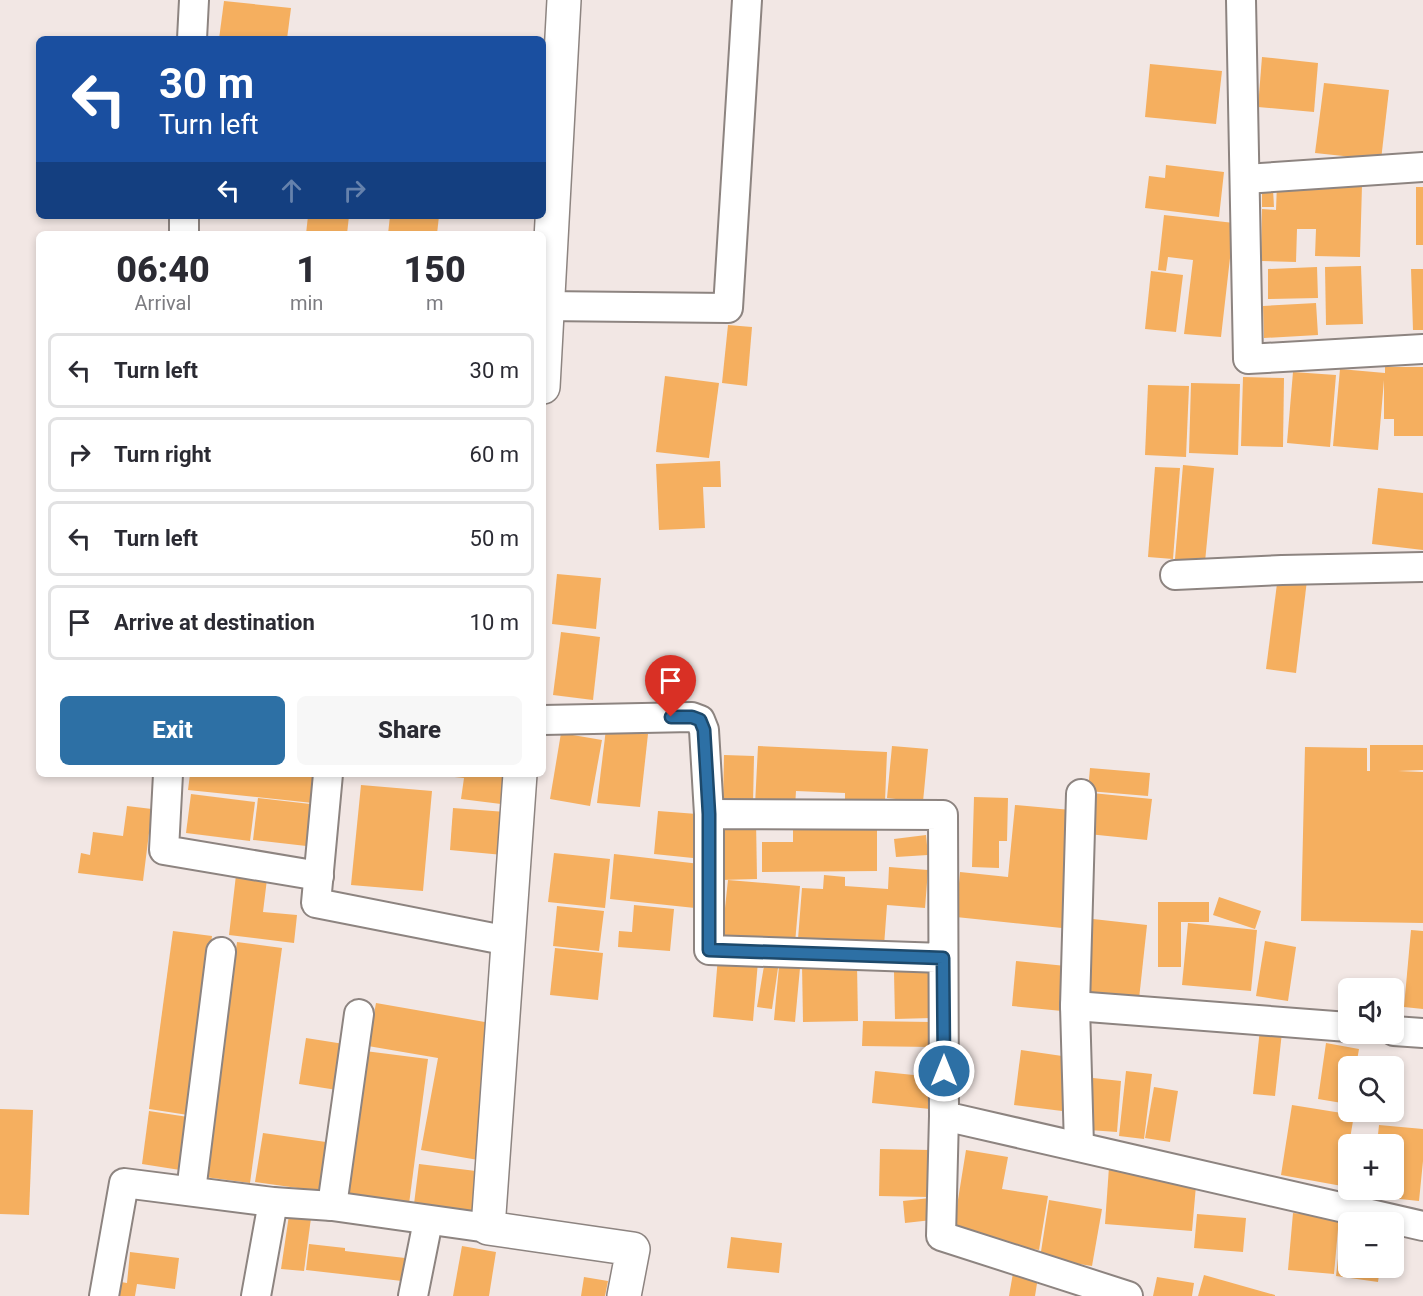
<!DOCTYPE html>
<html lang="en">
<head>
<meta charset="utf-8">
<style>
	:root { --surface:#fff; --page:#f7f7f7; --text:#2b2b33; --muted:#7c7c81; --line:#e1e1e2; --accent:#2d70a5 }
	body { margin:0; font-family:Roboto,sans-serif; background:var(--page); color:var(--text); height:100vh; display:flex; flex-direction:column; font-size:22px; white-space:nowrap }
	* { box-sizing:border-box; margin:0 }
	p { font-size:20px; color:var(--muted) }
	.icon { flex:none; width:33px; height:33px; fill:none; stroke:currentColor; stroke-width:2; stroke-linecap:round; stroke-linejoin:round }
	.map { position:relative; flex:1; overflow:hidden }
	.sheet { position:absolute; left:36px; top:231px; width:510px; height:546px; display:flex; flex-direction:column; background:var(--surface); border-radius:9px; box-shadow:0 3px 9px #0003 }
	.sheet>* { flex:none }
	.guide { position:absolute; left:36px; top:36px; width:510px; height:183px; border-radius:9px; box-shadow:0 3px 9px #0003; background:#1a4fa0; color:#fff; overflow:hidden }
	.buttons { position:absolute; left:1338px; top:978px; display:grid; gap:12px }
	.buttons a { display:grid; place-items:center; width:66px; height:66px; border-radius:9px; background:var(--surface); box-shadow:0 3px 9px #0003; font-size:30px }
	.pin { position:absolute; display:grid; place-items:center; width:51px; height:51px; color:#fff; margin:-62px -26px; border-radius:50% 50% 50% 0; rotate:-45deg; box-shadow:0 0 6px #0007 }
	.pin .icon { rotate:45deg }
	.me { position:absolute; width:66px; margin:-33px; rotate:0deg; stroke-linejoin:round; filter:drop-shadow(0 0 4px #0008) }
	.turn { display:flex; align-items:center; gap:21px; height:126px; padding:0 24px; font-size:27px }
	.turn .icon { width:78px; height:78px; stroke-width:2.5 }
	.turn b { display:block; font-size:42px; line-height:51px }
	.lanes { display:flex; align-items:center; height:57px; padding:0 24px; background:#0003; justify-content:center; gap:30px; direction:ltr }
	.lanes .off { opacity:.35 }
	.eta { display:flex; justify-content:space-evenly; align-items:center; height:102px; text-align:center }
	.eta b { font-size:36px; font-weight:800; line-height:42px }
	.button { display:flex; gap:12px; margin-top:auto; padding:12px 24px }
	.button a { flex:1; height:69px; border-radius:9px; background:var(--accent); color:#fff; font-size:24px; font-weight:800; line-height:69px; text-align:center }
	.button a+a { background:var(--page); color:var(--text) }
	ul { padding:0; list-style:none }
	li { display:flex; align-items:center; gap:18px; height:75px; margin:0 12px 9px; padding:0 12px; border:3px solid var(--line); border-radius:9px }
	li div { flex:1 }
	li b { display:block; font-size:22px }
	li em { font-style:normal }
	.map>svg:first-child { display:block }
	.building { fill:#f5af5f }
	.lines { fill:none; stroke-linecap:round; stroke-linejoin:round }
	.street-casing { stroke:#8d8480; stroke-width:32 }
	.secondary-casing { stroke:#8d8480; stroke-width:36 }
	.street { stroke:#fff; stroke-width:28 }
	.secondary { stroke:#fff; stroke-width:33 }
	.route-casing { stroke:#1d496b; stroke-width:15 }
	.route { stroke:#2d70a5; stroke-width:10 }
</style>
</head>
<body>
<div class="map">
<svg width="1423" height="1296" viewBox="0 0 1423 1296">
	<rect width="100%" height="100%" fill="#f2e7e4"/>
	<g class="building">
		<path d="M224,1L291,8L287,39H219Z"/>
		<path d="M1262,57L1318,63L1314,112L1258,107Z"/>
		<path d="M1150,64L1222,71L1216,124L1145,117Z"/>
		<path d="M1324,83L1389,90L1381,160L1315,153Z"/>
		<path d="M1166,165L1224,172L1219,217L1145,208L1149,176L1165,178Z"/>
		<path d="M1277,183L1362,185L1360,257L1315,256L1316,229H1297L1296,262L1261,261L1262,209L1276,210Z"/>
		<rect x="1416" y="187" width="7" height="58"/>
		<path d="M1273,189L1274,207H1262V190Z"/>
		<path d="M1164,215L1234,223L1221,337L1184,334L1193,260L1168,257L1166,271L1158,270Z"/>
		<path d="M308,216H349L347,234H306Z"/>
		<path d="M390,216H439L437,234H388Z"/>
		<path d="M1361,266L1363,324L1326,325L1325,267Z"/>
		<path d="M1317,267L1318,298L1268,299V269Z"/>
		<path d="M1411,269H1423V330H1413Z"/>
		<path d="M1151,271L1183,275L1176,332L1145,329Z"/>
		<path d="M1316,303L1318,335L1264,338L1263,306Z"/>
		<path d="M728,325L752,327L747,386L722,383Z"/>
		<path d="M1385,367H1423V436H1394V419H1384V380L1378,450L1333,446L1340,369L1385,373Z"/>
		<path d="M1293,372L1336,375L1330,447L1287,443Z"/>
		<path d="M665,376L719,383L709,458L656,452Z"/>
		<path d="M1243,377L1284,378L1283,447L1241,446Z"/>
		<path d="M1191,383L1240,384L1238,455L1189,453Z"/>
		<path d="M1148,385L1189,386L1186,457L1145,455Z"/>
		<path d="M720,461L721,487H703L705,528L659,530L656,464Z"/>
		<path d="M1183,465L1214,468L1205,562L1175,559Z"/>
		<path d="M1155,467L1180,468L1173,559L1148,557Z"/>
		<path d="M1378,488L1423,493V550L1372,544Z"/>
		<path d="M557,574L601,578L596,629L552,624Z"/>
		<path d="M1278,576L1307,580L1296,673L1266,669Z"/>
		<path d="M561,632L600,637L593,700L553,695Z"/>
		<path d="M606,729L648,734L640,807L597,803Z"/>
		<path d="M561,733L602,740L590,806L550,799Z"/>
		<path d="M1370,745H1423V770L1398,771L1423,772V923L1301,921L1305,747L1367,748V771H1370Z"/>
		<path d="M758,746L887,752L885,802L845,800V793L796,791L795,807L755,805Z"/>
		<path d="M892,746L928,749L923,802L887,798Z"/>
		<path d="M724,755L754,756L753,804L723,803Z"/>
		<path d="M1090,768L1150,773L1148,796L1088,791Z"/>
		<path d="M190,774H316L313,803L188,790Z"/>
		<path d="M445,774H505L501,804L461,799L464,778L445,776Z"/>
		<path d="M361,785L432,791L423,891L351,885Z"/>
		<path d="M1092,793L1152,799L1147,840L1088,834Z"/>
		<path d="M191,794L255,802L250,841L186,833Z"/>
		<path d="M974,797L1008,798L1007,841H999V868L972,867Z"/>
		<path d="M258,798L319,805L315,847L253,840Z"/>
		<path d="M1015,805L1071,810L1064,876L1067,877L1062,928L956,917L960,872L1008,877Z"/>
		<path d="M127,806L152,809L143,881L78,873L81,853L90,855L93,832L123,836Z"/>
		<path d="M453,808L506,812L503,855L450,850Z"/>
		<path d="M658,811L697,814L693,858L654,854Z"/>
		<path d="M756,820L757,879L720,880V821Z"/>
		<path d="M793,822H833V829H877V871L762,872V842H793Z"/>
		<path d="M926,835L928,855L896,857L894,839Z"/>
		<path d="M554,853L610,859L605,908L548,902Z"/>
		<path d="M614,854L700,864L695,908L610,899Z"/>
		<path d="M889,867L928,870L925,908L887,905L884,946L798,939L802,888L823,889L824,875L845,877V886L888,889Z"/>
		<path d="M236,875L267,879L263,912L297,915L294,943L229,935Z"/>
		<path d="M728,880L800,886L795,943L722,936Z"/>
		<path d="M1219,897L1261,911L1255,929L1213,915Z"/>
		<path d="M1158,902H1209V922H1181V967H1158Z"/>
		<path d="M634,905L674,909L670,951L618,947L619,931L632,932Z"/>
		<path d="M557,906L604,911L599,951L553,946Z"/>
		<path d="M1093,919L1147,925L1139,999L1085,993Z"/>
		<path d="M1188,923L1257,930L1251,991L1182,985Z"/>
		<path d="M1411,930L1423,931V1009L1404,1007Z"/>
		<path d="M173,931L212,936L188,1115L149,1109Z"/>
		<path d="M1265,941L1296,947L1288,1001L1256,996Z"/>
		<path d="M237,942L282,948L250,1183L205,1177Z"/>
		<path d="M555,948L603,953L598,1000L550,995Z"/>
		<path d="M718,957L758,961L753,1021L713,1017Z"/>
		<path d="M1016,961L1066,966L1062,1011L1012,1006Z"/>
		<path d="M802,964H857L858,1021L803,1022Z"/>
		<path d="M764,966L778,968L772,1009L757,1007Z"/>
		<path d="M779,966L800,968L795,1022L774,1020Z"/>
		<path d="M894,972H933L932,1018L895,1019Z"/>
		<path d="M376,1003L502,1025L478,1160L421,1150L438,1058L368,1046Z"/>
		<path d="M863,1021L932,1022L931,1047L862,1046Z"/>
		<path d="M1260,1029L1282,1032L1275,1096L1253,1094Z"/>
		<path d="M306,1038L344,1044L337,1090L299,1084Z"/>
		<path d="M1326,1043L1359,1049L1356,1066H1348V1104L1318,1099Z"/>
		<path d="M1021,1050L1069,1057L1062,1111L1014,1105Z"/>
		<path d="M365,1051L428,1059L409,1204L347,1196Z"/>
		<path d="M875,1071L933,1077L930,1109L872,1103Z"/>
		<path d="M1126,1071L1152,1074L1144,1139L1119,1136Z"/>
		<path d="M1093,1078L1121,1081L1117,1132L1089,1130Z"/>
		<path d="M1154,1087L1178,1091L1170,1142L1145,1138Z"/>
		<path d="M1292,1105L1354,1115L1342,1186L1281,1175Z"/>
		<path d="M0,1109L33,1110L29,1215L0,1214Z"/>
		<path d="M149,1111L188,1117L180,1170L142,1164Z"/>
		<path d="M1379,1125L1423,1129V1161L1419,1201L1352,1194V1190H1394V1144H1377Z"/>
		<path d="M263,1133L326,1142L319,1191L255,1182Z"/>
		<path d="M880,1149L930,1150L929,1197L879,1196Z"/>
		<path d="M966,1150L1008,1157L1002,1189L1048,1196L1039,1250L952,1237Z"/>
		<path d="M419,1164L476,1171L472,1211L414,1204Z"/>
		<path d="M1109,1167L1197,1174L1192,1231L1105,1224Z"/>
		<path d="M930,1198L932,1220L905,1223L903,1201Z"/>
		<path d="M1049,1200L1102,1209L1092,1266L1040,1258Z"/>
		<path d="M1293,1213L1339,1218L1334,1274L1288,1270Z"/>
		<path d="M1197,1214L1246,1218L1243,1252L1194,1248Z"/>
		<path d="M289,1215L311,1218L304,1271L281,1269Z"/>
		<path d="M1343,1215L1348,1222V1268H1380L1378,1282L1336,1276Z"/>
		<path d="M731,1237L782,1243L779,1273L727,1268Z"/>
		<path d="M309,1244L345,1248V1251L405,1258L402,1281L306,1270Z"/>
		<path d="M462,1246L496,1252L489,1296H453Z"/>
		<path d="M130,1252L179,1258L175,1289L137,1284L135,1296H119L121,1282L127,1283Z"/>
		<path d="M1013,1273L1038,1277L1035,1296H1009Z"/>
		<path d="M1204,1275L1275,1295V1296H1198Z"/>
		<path d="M584,1277L608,1281L605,1296H581Z"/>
		<path d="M1157,1277L1194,1283L1192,1296H1153Z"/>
	</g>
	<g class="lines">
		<g class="street-casing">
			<g id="street">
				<path d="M1241,0L1248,359L1423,349"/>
				<path d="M192,39L194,0"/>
				<path d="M1245,179L1423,167"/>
				<path d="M184,234V216"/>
				<path d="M543,306L728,308L747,0"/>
				<path d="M1175,575L1282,570L1423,567"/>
				<path d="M543,720L692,717L700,720L704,730L709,814"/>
				<path d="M168,774L164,850L319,876"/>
				<path d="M328,774L316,903L509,941"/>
				<path d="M943,958L709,950V814L943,815L944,1116L1423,1226"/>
				<path d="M1075,1006L1348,1027"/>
				<path d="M1394,1031L1423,1033"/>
				<path d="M944,1116L941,1236L1128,1296"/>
				<path d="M1079,1146L1075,1006L1081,794"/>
				<path d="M191,1191L221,952"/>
				<path d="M332,1206L359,1014"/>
				<path d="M104,1296L124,1183L273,1202L332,1206L488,1228"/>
				<path d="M256,1296L273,1202"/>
				<path d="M413,1296L428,1221"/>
			</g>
		</g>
		<g class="secondary-casing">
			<g id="secondary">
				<path d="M543,387L564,0"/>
				<path d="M520,774L488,1228L633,1249L624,1296"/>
			</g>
		</g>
		<use href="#street" class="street"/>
		<use href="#secondary" class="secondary"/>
	</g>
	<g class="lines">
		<g class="route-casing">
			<path id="route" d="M671,717H692L700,720L704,730L709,814V950L943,958L944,1071"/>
		</g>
		<use href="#route" class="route"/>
	</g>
</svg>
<div class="buttons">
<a><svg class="icon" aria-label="sound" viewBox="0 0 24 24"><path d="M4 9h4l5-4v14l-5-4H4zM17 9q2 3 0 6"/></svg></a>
<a><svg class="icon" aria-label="search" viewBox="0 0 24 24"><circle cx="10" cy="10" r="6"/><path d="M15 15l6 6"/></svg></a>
<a>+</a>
<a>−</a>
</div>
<div class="pin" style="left:671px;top:717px;background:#d93025"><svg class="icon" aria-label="arrive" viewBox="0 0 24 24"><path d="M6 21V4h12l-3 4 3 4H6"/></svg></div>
<svg class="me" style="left:944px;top:1071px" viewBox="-20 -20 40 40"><circle r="17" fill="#2d70a5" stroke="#fff" stroke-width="3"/><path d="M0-11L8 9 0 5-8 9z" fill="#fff"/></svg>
<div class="guide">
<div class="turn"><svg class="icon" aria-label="left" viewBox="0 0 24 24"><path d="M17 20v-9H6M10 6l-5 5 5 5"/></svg><div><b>30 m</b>Turn left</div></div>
<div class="lanes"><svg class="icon" aria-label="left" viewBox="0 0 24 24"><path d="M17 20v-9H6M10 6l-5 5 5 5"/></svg><svg class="icon off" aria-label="ahead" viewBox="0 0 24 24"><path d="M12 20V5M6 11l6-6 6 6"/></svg><svg class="icon off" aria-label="right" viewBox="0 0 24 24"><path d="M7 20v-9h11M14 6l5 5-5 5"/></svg></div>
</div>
<section class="sheet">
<div class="eta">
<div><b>06:40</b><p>Arrival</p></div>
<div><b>1</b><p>min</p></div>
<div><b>150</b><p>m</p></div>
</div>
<ul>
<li><svg class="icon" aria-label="left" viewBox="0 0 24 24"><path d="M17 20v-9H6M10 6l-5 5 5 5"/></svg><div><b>Turn left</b></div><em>30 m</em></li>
<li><svg class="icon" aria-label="right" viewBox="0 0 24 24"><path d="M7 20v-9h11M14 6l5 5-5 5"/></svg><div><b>Turn right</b></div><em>60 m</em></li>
<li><svg class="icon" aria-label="left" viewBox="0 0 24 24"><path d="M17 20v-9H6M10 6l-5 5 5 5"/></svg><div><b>Turn left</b></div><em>50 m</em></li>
<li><svg class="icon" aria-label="arrive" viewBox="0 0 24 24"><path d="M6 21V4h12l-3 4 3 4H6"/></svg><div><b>Arrive at destination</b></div><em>10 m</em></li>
</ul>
<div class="button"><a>Exit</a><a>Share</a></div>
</section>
</div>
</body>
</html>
